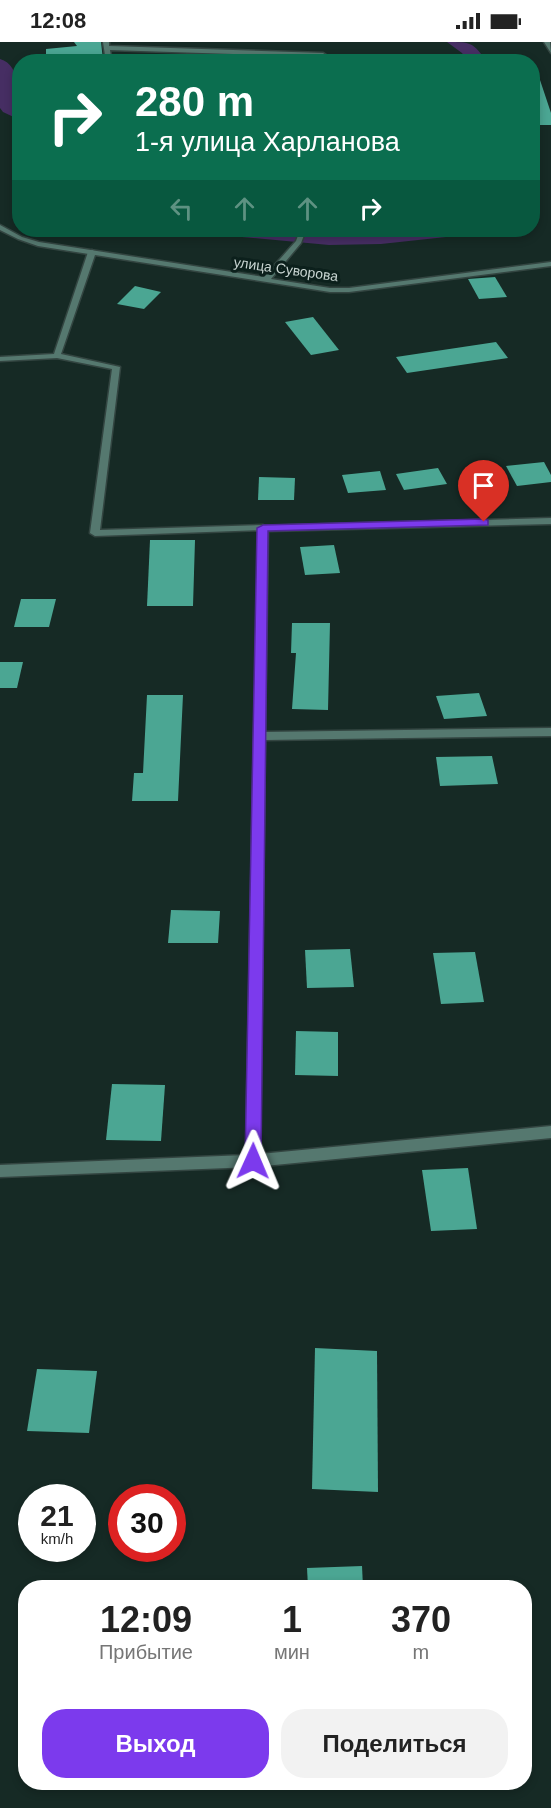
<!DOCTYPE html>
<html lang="ru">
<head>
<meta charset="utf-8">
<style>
	:root { --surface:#fff; --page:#f2f2f2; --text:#222; --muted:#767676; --accent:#7c3aed }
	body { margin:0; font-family:Arial,sans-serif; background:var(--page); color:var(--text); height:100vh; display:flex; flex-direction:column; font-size:22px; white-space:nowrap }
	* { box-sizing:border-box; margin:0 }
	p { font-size:20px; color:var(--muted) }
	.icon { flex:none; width:33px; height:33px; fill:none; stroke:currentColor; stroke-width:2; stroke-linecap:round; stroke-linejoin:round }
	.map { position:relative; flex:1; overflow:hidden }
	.side { position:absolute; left:18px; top:1538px; width:514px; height:210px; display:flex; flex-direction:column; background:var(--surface); border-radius:24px; box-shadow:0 3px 9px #0003 }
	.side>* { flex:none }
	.guide { position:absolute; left:12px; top:12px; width:528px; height:183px; border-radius:24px; box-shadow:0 3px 9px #0003; background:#0b6e4f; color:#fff; overflow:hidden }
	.speed { position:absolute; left:18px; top:1442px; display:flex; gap:12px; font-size:30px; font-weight:700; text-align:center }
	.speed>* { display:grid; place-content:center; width:78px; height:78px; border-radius:50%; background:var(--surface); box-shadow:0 3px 9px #0003; line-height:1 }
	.speed small { font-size:15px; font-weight:400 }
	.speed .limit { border:9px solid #d22; background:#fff; color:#111 }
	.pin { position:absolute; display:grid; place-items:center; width:51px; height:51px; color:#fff; margin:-62px -26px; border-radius:50% 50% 50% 0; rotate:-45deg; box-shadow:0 0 6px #0007 }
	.pin .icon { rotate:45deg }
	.me { position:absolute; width:66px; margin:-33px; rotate:1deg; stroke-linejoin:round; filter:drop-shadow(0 0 4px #0008) }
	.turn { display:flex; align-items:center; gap:21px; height:126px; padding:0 24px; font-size:27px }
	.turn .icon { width:78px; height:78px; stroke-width:2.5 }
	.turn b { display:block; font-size:42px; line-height:51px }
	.lanes { display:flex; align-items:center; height:57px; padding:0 24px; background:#0003; justify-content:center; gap:30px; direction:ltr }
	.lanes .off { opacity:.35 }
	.eta { display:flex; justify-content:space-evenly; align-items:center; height:102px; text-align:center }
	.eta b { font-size:36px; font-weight:600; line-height:42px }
	.cta { display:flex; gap:12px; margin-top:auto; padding:12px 24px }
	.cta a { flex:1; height:69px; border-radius:24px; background:var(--accent); color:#fff; font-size:24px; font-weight:600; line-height:69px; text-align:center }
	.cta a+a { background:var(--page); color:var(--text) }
	.status { display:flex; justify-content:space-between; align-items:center; height:42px; padding:0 30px; background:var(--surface); direction:ltr }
	.status svg { height:16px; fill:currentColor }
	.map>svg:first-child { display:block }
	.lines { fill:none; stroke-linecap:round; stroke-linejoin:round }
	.river { fill:#462e63; fill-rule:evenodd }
	.building { fill:#4ba693 }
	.service-casing { stroke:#334541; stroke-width:3 }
	.minor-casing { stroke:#334541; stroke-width:3 }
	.service { fill:#55786f; fill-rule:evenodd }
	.minor { fill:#55786f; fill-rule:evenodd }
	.route { fill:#7c3aed; stroke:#51269a; stroke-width:1.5 }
	.labels { text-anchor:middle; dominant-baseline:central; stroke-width:6; stroke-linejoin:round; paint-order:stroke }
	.far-street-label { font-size:14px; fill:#c9d5d2; stroke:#0c201c }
</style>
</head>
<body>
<div class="status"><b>12:08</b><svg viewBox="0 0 49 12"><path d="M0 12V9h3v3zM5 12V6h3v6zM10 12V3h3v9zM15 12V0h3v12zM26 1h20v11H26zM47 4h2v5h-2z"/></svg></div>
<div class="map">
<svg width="551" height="1766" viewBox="0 0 551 1766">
	<rect width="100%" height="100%" fill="#162a25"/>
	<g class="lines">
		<g class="river">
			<path d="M447,0C471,0 473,0 487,20H468L462,11Z"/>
			<path d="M0,17C22,23 20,59 20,78L3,70L0,66Z"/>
			<path d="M230,188H458L454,193L446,195L381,202L329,203L242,195L234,193Z"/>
		</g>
	</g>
	<g class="building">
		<path d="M74,0H101L103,18L46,20V7L77,4Z"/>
		<path d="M536,26L551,71V83H532V27Z"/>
		<path d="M495,235L507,255L479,257L468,237Z"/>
		<path d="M135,244L161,250L144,267L117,262Z"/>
		<path d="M313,275L339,308L311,313L285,280Z"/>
		<path d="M496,300L508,316L407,331L396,315Z"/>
		<path d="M544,420L551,433V440L517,444L506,424Z"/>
		<path d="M438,426L447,442L404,448L396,432Z"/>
		<path d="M380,429L386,448L348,451L342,433Z"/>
		<path d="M259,435L295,436L294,458H258Z"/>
		<path d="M150,498H195L193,564H147Z"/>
		<path d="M334,503L340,531L305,533L300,505Z"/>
		<path d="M21,557H56L49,585H14Z"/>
		<path d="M292,581H330L328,668L292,667L296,611H291Z"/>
		<path d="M0,620H23L17,646H0Z"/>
		<path d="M479,651L487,674L444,677L436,654Z"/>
		<path d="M147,653H183L178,759H132L134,731H143Z"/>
		<path d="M492,714L498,742L440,744L436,715Z"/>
		<path d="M171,868L220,869L218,901H168Z"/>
		<path d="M350,907L354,945L307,946L305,908Z"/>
		<path d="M475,910L484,960L441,962L433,911Z"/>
		<path d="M296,989L338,990V1034L295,1033Z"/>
		<path d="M112,1042L165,1043L161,1099L106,1098Z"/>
		<path d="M468,1126L477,1187L431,1189L422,1128Z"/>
		<path d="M315,1306L377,1309L378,1450L312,1447Z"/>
		<path d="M37,1327L97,1329L89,1391L27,1389Z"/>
		<path d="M362,1524L363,1545H308L307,1526Z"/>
	</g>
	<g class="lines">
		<g class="service-casing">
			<path id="service" d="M92,208L96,210L61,312L120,325L100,488L263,483L268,486L266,488L95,494L90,491L112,327L57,316L0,319V315L54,312L88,210Z"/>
		</g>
		<g class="minor-casing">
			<g id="minor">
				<path d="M103,0H109V4L323,11L326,13V20H320V15L110,8L112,20H106Z"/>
				<path d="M544,0H550L551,11Z"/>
				<path d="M0,183L22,195L39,200L264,235L296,199L300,188H306L301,201L271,237L330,246H349L551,220V224L349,250H330L38,204L18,197L0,188Z"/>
				<path d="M551,476V482L268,489L265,690L551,686V694L265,698L260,1112L551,1084V1096L253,1125L0,1135V1123L246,1113L254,694L260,484Z"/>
			</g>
		</g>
		<use href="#service" class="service"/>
		<use href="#minor" class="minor"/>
	</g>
	<path class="route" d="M484,477L488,478V483L268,489L261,1119L258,1124L253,1126L247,1124L245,1119L257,486L263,483Z"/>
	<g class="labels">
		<g class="far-street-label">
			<text transform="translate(286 227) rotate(8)">улица Суворова</text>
		</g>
	</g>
</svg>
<div class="speed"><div>21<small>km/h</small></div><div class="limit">30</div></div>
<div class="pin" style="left:484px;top:480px;background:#d93025"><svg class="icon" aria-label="arrive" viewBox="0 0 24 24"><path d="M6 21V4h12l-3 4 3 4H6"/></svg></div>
<svg class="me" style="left:253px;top:1119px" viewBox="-20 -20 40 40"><path d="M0-17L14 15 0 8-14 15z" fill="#7c3aed" stroke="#fff" stroke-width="4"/></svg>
<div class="guide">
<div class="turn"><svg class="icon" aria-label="right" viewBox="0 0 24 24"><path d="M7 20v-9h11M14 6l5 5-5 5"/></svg><div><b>280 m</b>1-я улица Харланова</div></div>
<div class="lanes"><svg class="icon off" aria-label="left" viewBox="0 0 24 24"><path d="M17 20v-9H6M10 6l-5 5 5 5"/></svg><svg class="icon off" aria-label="ahead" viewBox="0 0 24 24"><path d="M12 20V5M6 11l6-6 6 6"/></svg><svg class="icon off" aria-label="ahead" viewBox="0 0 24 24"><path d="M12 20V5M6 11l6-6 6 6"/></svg><svg class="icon" aria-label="right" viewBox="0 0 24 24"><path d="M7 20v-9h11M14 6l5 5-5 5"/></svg></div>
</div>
<section class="side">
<div class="eta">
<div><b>12:09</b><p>Прибытие</p></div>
<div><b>1</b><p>мин</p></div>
<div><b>370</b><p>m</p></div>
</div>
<div class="cta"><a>Выход</a><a>Поделиться</a></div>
</section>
</div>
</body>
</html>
